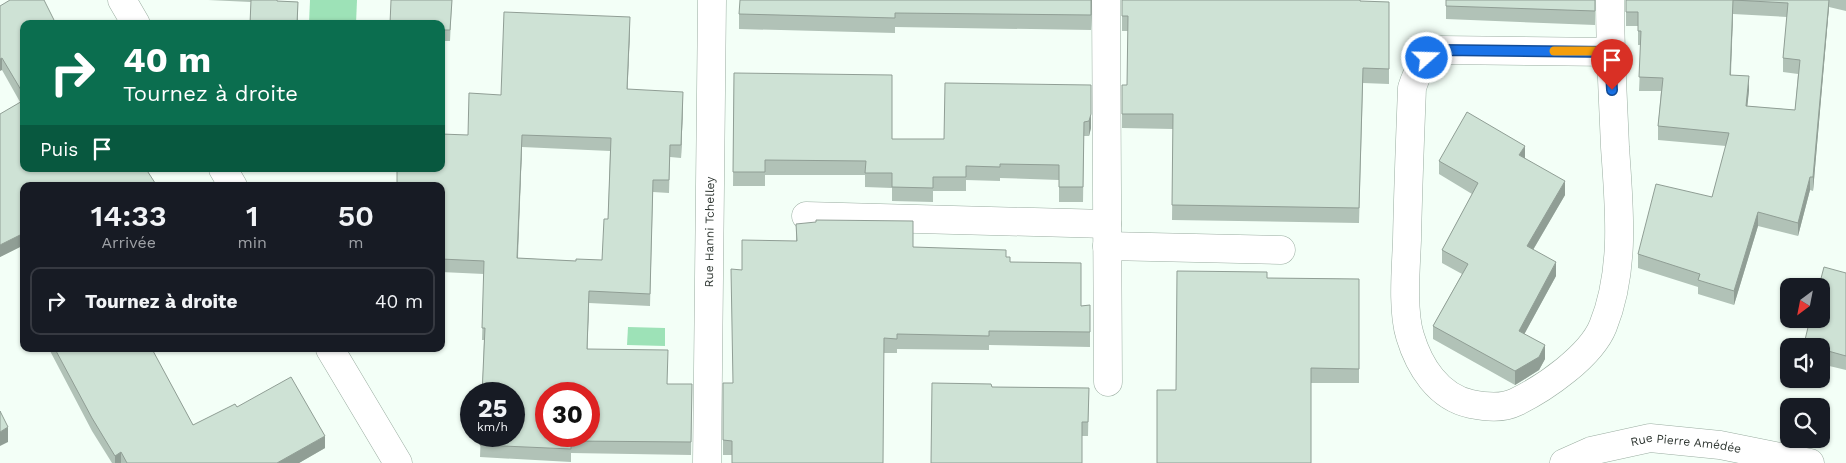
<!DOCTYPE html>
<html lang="fr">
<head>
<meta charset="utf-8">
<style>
	:root { --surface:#171b24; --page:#20242c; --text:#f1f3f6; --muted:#9ea1a6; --line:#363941 }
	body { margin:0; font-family:"Work Sans",sans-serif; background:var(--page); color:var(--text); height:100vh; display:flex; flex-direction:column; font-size:19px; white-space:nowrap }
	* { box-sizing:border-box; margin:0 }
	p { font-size:16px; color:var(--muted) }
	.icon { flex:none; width:28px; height:28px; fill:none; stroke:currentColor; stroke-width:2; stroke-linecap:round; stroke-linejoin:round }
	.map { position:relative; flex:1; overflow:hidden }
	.panel { position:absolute; left:20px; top:182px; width:425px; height:170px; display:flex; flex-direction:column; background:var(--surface); border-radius:10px; box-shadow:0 1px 4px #0004 }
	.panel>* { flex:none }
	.banner { position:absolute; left:20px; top:20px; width:425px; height:152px; border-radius:10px; box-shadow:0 1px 4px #0004; background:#0b6e4f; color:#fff; overflow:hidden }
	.needle { width:32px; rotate:212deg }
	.buttons { position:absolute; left:1780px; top:278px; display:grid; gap:10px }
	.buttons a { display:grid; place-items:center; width:50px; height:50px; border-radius:10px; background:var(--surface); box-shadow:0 1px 4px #0004; font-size:25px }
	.speed { position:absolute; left:460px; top:382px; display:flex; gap:10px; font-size:25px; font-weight:700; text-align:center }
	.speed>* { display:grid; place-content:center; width:65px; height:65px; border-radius:50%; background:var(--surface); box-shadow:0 1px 4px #0004; line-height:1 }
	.speed small { font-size:12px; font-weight:400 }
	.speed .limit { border:8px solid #d22; background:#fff; color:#111 }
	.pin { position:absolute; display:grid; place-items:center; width:42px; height:42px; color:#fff; margin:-51px -21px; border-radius:50% 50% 50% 0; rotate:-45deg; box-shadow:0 0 5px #0007 }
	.pin .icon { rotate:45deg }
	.me { position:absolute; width:55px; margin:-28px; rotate:70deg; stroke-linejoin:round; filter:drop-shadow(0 0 4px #0008) }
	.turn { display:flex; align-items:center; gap:18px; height:105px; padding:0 20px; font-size:22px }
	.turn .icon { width:65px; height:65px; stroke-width:2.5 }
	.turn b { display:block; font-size:35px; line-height:42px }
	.then { display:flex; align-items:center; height:48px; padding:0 20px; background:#0003; gap:10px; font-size:19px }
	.eta { display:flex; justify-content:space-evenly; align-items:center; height:85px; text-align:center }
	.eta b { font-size:30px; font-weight:600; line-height:35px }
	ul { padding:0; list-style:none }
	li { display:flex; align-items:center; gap:15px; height:68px; margin:0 10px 8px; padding:0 10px; border:2px solid var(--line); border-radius:10px }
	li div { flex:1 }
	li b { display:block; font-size:19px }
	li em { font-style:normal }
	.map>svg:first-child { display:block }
	.water { fill:#9de2b7 }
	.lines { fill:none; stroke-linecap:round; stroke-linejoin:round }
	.minor-casing { stroke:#9aada1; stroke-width:29 }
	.minor { stroke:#fff; stroke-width:28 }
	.wall { fill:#b1c2b7; fill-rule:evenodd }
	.shaded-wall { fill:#909e95 }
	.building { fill:#cee2d5; stroke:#909e95; fill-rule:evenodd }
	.route-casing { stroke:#114b97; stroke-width:12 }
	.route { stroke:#1a73e8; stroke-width:9 }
	.slow { stroke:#f59e0b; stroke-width:9 }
	.labels { text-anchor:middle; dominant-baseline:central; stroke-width:4.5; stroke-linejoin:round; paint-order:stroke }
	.street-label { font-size:12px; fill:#303833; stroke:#fff }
</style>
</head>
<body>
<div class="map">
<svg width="1846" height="463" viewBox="0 0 1846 463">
	<rect width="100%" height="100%" fill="#f3fff7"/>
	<g class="water">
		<path d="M310,0H357L356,24H309Z"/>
		<path d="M628,327L665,328V346L627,345Z"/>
	</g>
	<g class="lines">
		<g class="minor-casing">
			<g id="minor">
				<path d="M122,0L136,24"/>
				<path d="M1106,0L1108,382"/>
				<path d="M1610,52L1441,50C1424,60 1418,69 1412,88C1410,139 1408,189 1407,240C1406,267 1402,310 1410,336C1419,366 1438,397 1471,404C1486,407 1502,409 1516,402C1545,388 1591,356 1603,326C1626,269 1619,206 1615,147C1613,98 1610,49 1610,0"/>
				<path d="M223,169L233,186"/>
				<path d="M806,216L1107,224"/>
				<path d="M1107,246L1281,250"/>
				<path d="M330,349L398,463"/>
				<path id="s1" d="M707,463L712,0"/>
				<path id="s2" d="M1564,463L1591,451L1650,438L1720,445L1810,463"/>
			</g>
		</g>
		<use href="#minor" class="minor"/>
	</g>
	<g class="wall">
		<path d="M208,0H277V1L298,2V24H250L251,2Z"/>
		<path d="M391,0H452L450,41H441V24Z"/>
		<path d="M1092,0L1091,30L895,27V33L739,29V14Z"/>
		<path d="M1122,0L1389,2V84L1363,83L1359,223L1172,220L1173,129L1122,128V85H1127L1128,31H1122Z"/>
		<path d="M1446,0H1595V25L1446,19Z"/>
		<path d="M1626,0H1846V11L1829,7L1813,191L1810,190L1798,236L1758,226L1734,305L1698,294V287L1638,268V254L1712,197L1726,146L1658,140V126L1661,91H1639L1641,45H1638V26H1626ZM1733,14L1787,17L1783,58V72L1798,74L1795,110L1747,106L1749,90L1731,75Z"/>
		<path d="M0,6L55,24H24V245L0,257L20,102L2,70Z"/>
		<path d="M630,30L627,89L683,105L681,158L670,157L669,193L653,192L650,306L589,303L587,349L668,384H692L691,455L571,453V462L480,457L484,340H482L484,274L441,272V186L468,135ZM522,147L610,151L608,219L602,260L576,261L518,258Z"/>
		<path d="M734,73L892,139H944L1091,85V128L1089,136H1084L1083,202H1059V180L1000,178V181L966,180V191H933V202L892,201V188L865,187V175H765V186H733Z"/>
		<path d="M1525,158L1565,195L1533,250L1556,276L1524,334L1545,359L1539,370L1515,385L1433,339V326L1462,274L1442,263V250L1472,194L1439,174V161Z"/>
		<path d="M796,224L913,247L1006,257L1010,262L1081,306L1090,305V347L989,345V350L897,349V353H884L732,455H723V383H733L742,270L796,241Z"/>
		<path d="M1846,273V370L1821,364V346H1804V344Z"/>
		<path d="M1267,278L1359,279V383H1311Z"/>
		<path d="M49,349H154L152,350L193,425L237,407L325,448L299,463H112L92,431Z"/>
		<path d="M992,387L1089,388L1088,436H1082Z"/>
	</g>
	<g class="shaded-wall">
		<path d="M1091,0H1092L1091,30Z"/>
		<path d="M1733,0V14L1730,89V75Z"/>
		<path d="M1829,0V7L1813,191V177Z"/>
		<path d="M630,17V30L627,102V89Z"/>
		<path d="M2,58V70L0,71V59Z"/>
		<path d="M1749,76V90L1746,120V106Z"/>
		<path d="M683,92V105L681,158V145Z"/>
		<path d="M1091,114V128L1089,136V121Z"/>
		<path d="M522,135V147L517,270V258Z"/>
		<path d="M1525,146V159L1519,155Z"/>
		<path d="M1810,177V190L1798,236V223Z"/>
		<path d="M1565,181V195L1527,260V246Z"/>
		<path d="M1758,212V226L1734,305V291Z"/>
		<path d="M24,233V245L0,257V245Z"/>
		<path d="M1556,262V276L1519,344V331Z"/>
		<path d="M589,291V303L587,361V349Z"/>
		<path d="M1545,345V359L1539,370L1515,385V371Z"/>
		<path d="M8,427V442L0,446V432Z"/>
		<path d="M325,436V448L299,463H277Z"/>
		<path d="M121,452V463H115V456Z"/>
	</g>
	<g class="building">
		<path d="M10,0H44L55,22L52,24H24V95L2,58L0,59V6Z"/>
		<path d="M251,0H277V1L298,2L297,24H250Z"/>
		<path d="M391,0H452L450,30H441V24H390Z"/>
		<path d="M740,0H1091V15L895,13V18L739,14Z"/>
		<path d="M1122,0H1360V1L1389,2V69L1363,68L1359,208L1172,205L1173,114H1122V85H1127L1128,16H1122Z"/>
		<path d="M1446,0H1595V11L1446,6Z"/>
		<path d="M1626,0H1829L1813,177H1810L1798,223L1758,212L1734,291L1698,280L1700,274L1638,254L1656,184L1712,197L1729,133L1658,126L1663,78L1639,77L1641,31H1638V12H1626ZM1733,0L1788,3L1783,58L1800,60L1795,110L1746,106L1749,76L1730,75Z"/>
		<path d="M504,12L630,17L627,89L683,92L681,145H670L669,180H653L650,294L589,291L587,349L668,350L667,384H692L691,442L571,441V449L480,445L481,436H514V394H482L485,328H482L484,261L441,259V186H397V169H441V134L468,135L469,93L501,95ZM522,135L611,138L608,219H604L602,260L576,259V261L517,258ZM546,394H589V436H546Z"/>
		<path d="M734,73L892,75V139H944L945,83L1091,85V114L1089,121L1084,122L1083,187H1059V165L1000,164V167L966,166V177H933V188L892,187V173H865L866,161L765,160V172H733Z"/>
		<path d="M24,100V169H146L157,186H24V233L0,245V114Z"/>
		<path d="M1467,112L1525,146L1519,155L1565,181L1527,246L1556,262L1519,331L1545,345L1539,357L1515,371L1433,326L1468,264L1442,250L1478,183L1439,161Z"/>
		<path d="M816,220L913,221V247L1006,250V257H1010V262L1081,263V306L1090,305V332L989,331V336L897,334V339L884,338L883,463H732V441L723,440V383H733L731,269L742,270V240L797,241L796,224L816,222Z"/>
		<path d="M1824,267L1846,273V356L1821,349V346H1811L1804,344L1810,319H1821V286H1819Z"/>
		<path d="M1177,271L1267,272V278L1359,279V369L1311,368V463H1157V390H1176Z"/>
		<path d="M55,349H152L193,425L235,404L237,407L291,377L325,436L277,463H127L121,452L115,456L92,418Z"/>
		<path d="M932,383L991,384L992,387L1089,388L1088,422H1082V463H931Z"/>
		<path d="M0,411L8,427L0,432Z"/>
	</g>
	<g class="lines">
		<g class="route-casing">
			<path id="route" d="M1427,58L1441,50L1610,52L1612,90"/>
		</g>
		<use href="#route" class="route"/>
		<path class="slow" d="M1554,51H1599"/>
	</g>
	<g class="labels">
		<g class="street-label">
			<text stroke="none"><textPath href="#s1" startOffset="231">Rue Hanni Tchelley</textPath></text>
			<text stroke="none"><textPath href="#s2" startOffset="126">Rue Pierre Amédée</textPath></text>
		</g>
	</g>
</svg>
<div class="buttons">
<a><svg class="needle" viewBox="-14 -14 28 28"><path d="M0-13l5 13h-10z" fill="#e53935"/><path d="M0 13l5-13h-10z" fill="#9ea1a6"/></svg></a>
<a><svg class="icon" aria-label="sound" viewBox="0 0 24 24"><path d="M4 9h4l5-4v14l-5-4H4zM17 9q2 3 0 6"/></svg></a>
<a><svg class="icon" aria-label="search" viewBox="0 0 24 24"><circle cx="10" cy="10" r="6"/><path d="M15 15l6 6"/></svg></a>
</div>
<div class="speed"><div>25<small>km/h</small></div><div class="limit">30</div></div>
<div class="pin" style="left:1612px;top:90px;background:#d93025"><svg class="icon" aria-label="arrive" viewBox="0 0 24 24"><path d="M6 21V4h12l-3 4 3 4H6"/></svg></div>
<svg class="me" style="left:1427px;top:58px" viewBox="-20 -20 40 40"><circle r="17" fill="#1a73e8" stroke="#fff" stroke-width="3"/><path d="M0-11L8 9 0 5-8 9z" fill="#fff"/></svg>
<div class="banner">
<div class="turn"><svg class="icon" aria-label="right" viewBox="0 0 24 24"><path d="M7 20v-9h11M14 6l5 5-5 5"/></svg><div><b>40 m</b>Tournez à droite</div></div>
<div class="then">Puis<svg class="icon" aria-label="arrive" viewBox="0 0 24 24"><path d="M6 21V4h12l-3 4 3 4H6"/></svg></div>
</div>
<section class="panel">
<div class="eta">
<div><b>14:33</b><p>Arrivée</p></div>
<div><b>1</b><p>min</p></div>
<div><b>50</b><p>m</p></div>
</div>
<ul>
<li><svg class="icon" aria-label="right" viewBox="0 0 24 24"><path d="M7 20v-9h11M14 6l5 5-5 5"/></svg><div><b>Tournez à droite</b></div><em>40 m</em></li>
</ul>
</section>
</div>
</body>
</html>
